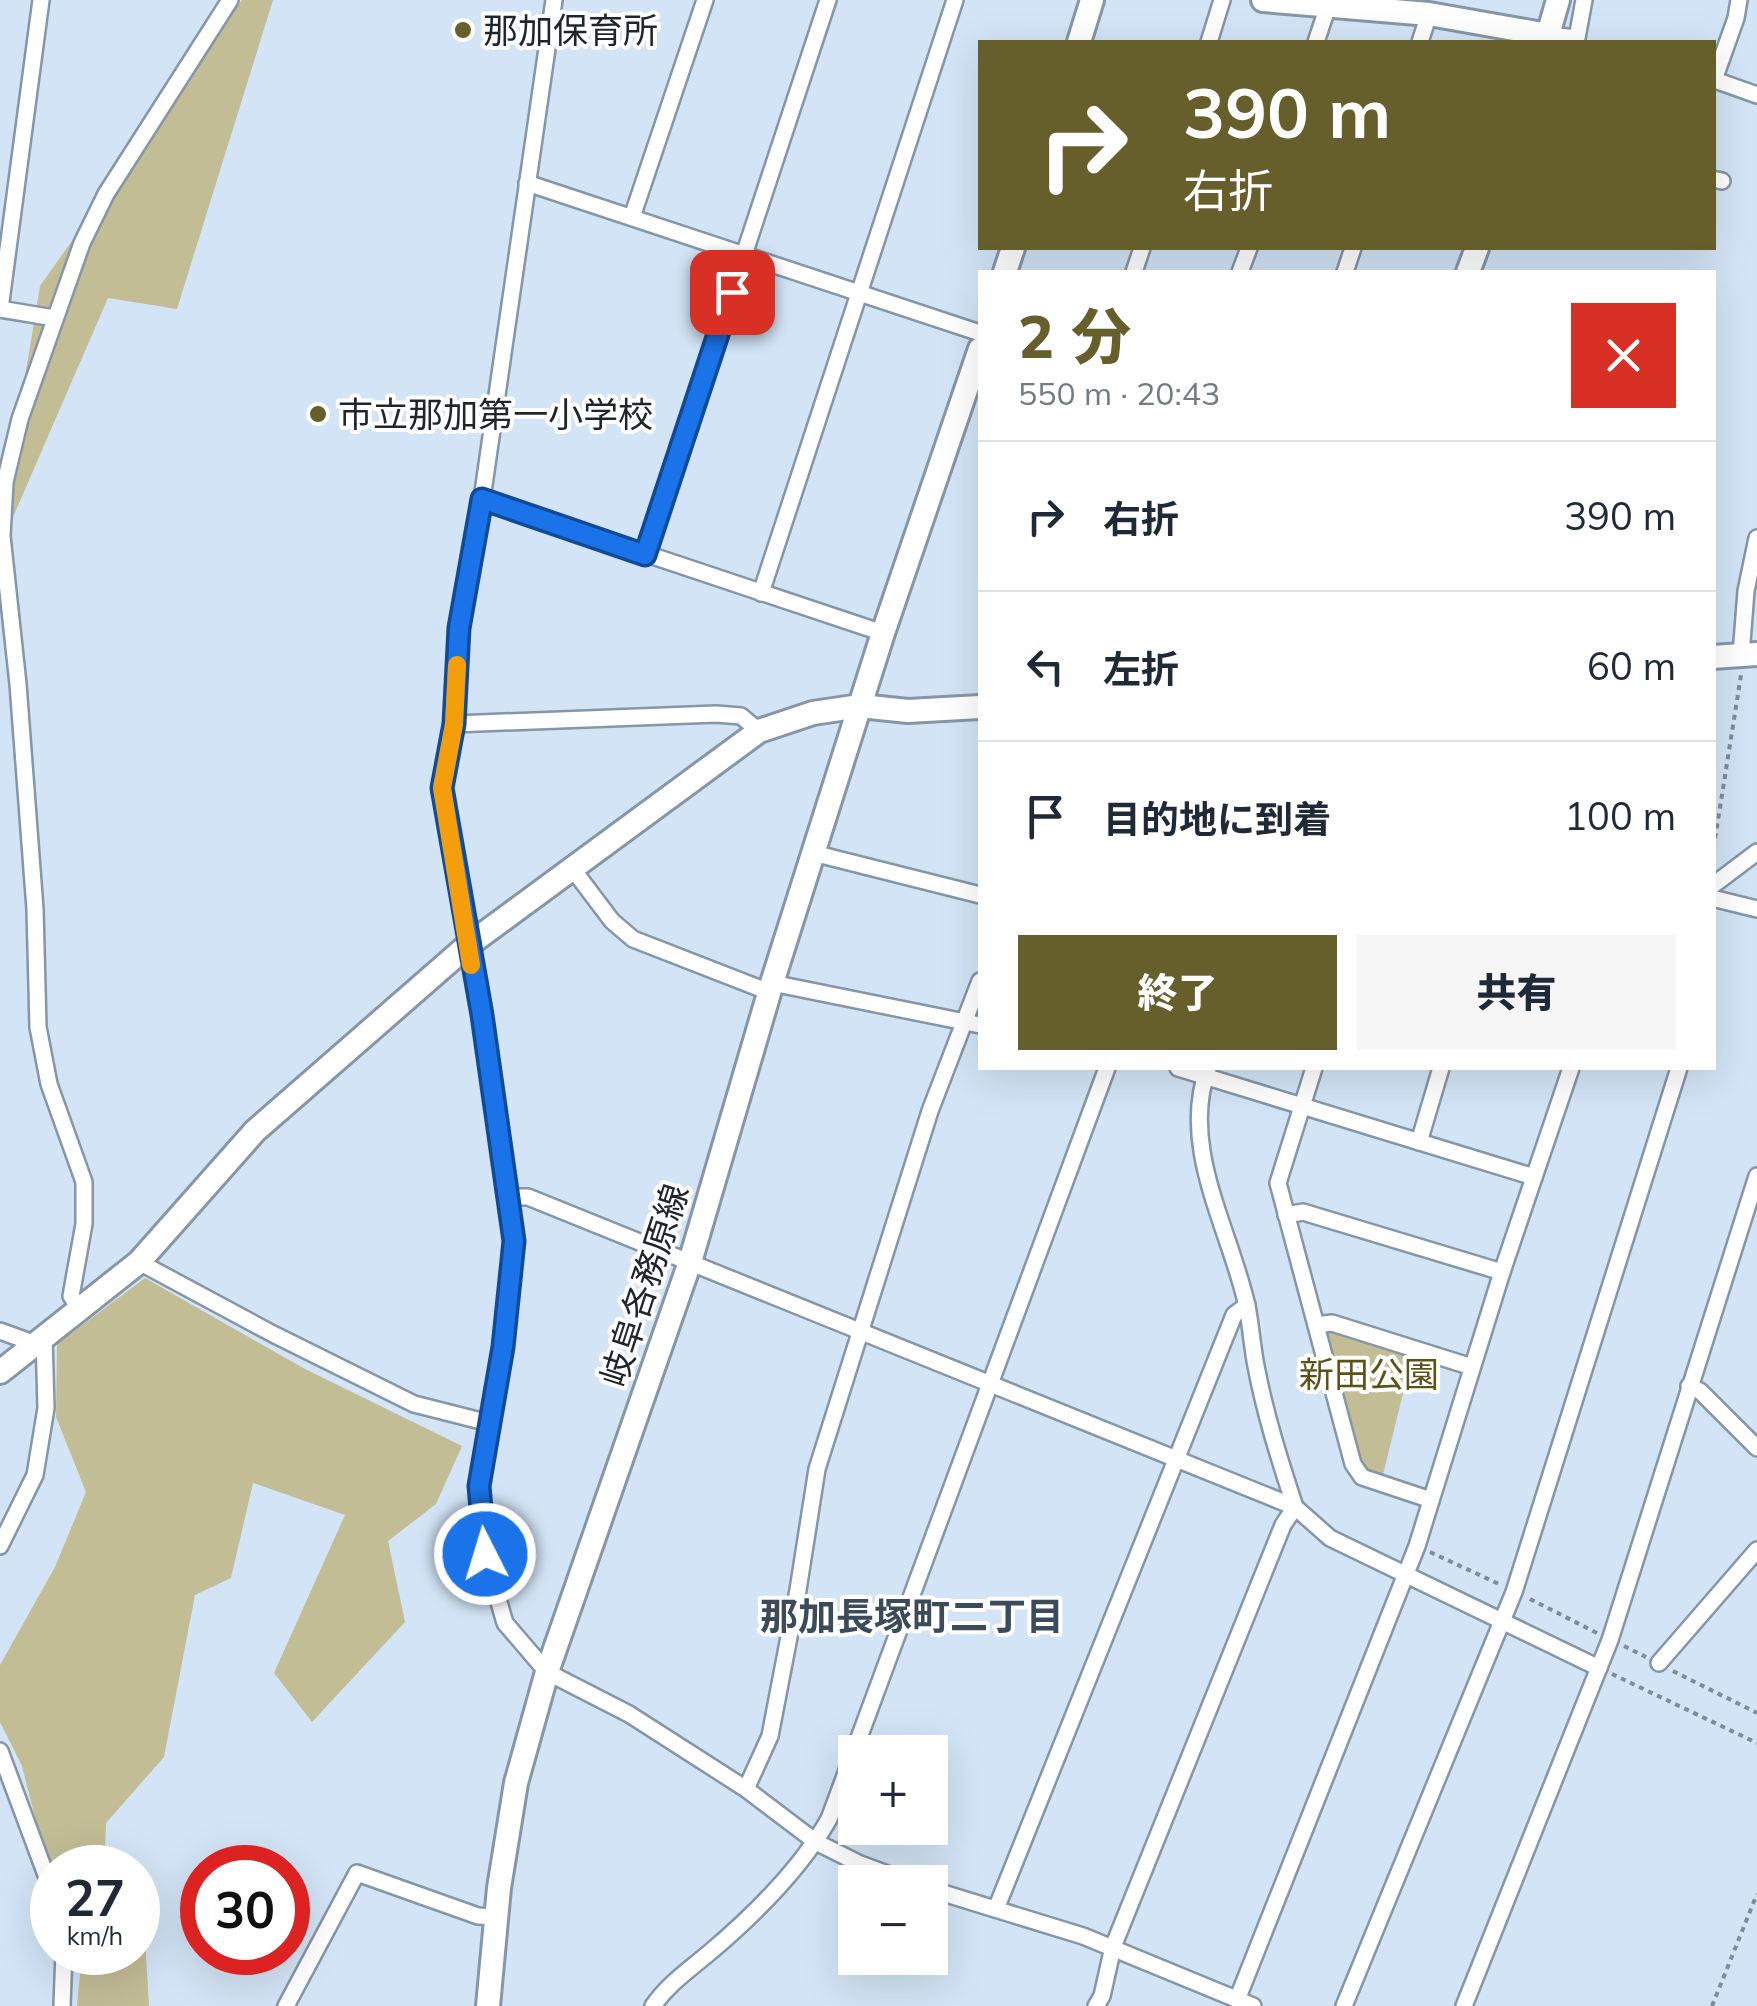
<!DOCTYPE html>
<html lang="ja">
<head>
<meta charset="utf-8">
<style>
	:root { --surface:#fff; --page:#f6f6f7; --text:#1f2937; --muted:#747a83; --line:#e0e1e3; --accent:#665e2b }
	body { margin:0; font-family:Mulish,"Noto Sans JP",sans-serif; background:var(--page); color:var(--text); height:100vh; display:flex; flex-direction:column; font-size:38px; white-space:nowrap }
	* { box-sizing:border-box; margin:0 }
	p { font-size:32px; color:var(--muted) }
	.icon { flex:none; width:55px; height:55px; fill:none; stroke:currentColor; stroke-width:2; stroke-linecap:round; stroke-linejoin:round }
	.map { position:relative; flex:1; overflow:hidden }
	.side { position:absolute; left:978px; top:270px; width:738px; height:800px; display:flex; flex-direction:column; background:var(--surface); border-radius:0px; box-shadow:0 10px 40px #0002 }
	.side>* { flex:none }
	.top-card { position:absolute; left:978px; top:40px; width:738px; height:210px; border-radius:0px; box-shadow:0 10px 40px #0002; background:#665e2b; color:#fff; overflow:hidden }
	.tools { position:absolute; left:838px; top:1735px; display:grid; gap:20px }
	.tools a { display:grid; place-items:center; width:110px; height:110px; border-radius:0px; background:var(--surface); box-shadow:0 10px 40px #0002; font-size:50px }
	.speed { position:absolute; left:30px; top:1845px; display:flex; gap:20px; font-size:50px; font-weight:700; text-align:center }
	.speed>* { display:grid; place-content:center; width:130px; height:130px; border-radius:50%; background:var(--surface); box-shadow:0 10px 40px #0002; line-height:1 }
	.speed small { font-size:25px; font-weight:400 }
	.speed .limit { border:15px solid #d22; background:#fff; color:#111 }
	.pin { position:absolute; display:grid; place-items:center; width:85px; height:85px; color:#fff; margin:-42px; border-radius:20px; box-shadow:0 5px 15px #0006 }
	.me { position:absolute; width:110px; margin:-55px; rotate:355deg; stroke-linejoin:round; filter:drop-shadow(0 0 8px #0008) }
	.turn { display:flex; align-items:center; gap:35px; height:210px; padding:0 40px; font-size:45px }
	.turn .icon { width:130px; height:130px; stroke-width:2.5 }
	.turn b { display:block; font-size:70px; line-height:85px }
	.round { display:grid; place-items:center; flex:none; width:105px; height:105px; border-radius:0px; background:var(--page) }
	.overview { display:flex; align-items:center; justify-content:space-between; height:170px; padding:0 40px }
	h1 { font-size:60px; font-weight:800; line-height:75px; color:var(--accent) }
	.primary-button { display:flex; gap:20px; margin-top:auto; padding:20px 40px }
	.primary-button a { flex:1; height:115px; border-radius:0px; background:var(--accent); color:#fff; font-size:40px; font-weight:800; line-height:115px; text-align:center }
	.primary-button a+a { background:var(--page); color:var(--text) }
	ul { padding:0; list-style:none }
	li { display:flex; align-items:center; gap:30px; height:150px; padding:0 40px; border-top:2px solid var(--line) }
	li div { flex:1 }
	li b { display:block; font-size:38px }
	li em { font-style:normal }
	.map>svg:first-child { display:block }
	.green { fill:#c3bd96 }
	.lines { fill:none; stroke-linecap:round; stroke-linejoin:round }
	.street-casing { stroke:#8596a6; stroke-width:20 }
	.secondary-casing { stroke:#8596a6; stroke-width:28 }
	.path { stroke:#7f8c99; stroke-width:4; stroke-dasharray:5 5; stroke-linecap:butt }
	.street { stroke:#fff; stroke-width:15 }
	.secondary { stroke:#fff; stroke-width:22 }
	.route-casing { stroke:#114b97; stroke-width:25 }
	.route { stroke:#1a73e8; stroke-width:18 }
	.slow { stroke:#f59e0b; stroke-width:18 }
	.poi-dot { fill:#665e2b; stroke:#fff; stroke-width:4 }
	.labels { text-anchor:middle; dominant-baseline:central; stroke-width:8; stroke-linejoin:round; paint-order:stroke }
	.poi-label { font-size:35px; fill:#1e252b; stroke:#fff; text-anchor:start }
	.street-label { font-size:35px; fill:#1e252b; stroke:#fff }
	.park-label { font-size:35px; fill:#5a5217; stroke:#fff }
	.neighbourhood-label { font-size:38px; font-weight:bold; fill:#3c4b59; stroke:#fff }
</style>
</head>
<body>
<div class="map">
<svg width="1757" height="2006" viewBox="0 0 1757 2006">
	<rect width="100%" height="100%" fill="#d2e4f6"/>
	<g class="green">
		<path d="M242,0H273L177,309L108,298L0,547V528L40,286Z"/>
		<path d="M145,1278L305,1369L462,1446L436,1504L388,1541L405,1622L312,1722L274,1673L345,1515L253,1483L231,1578L195,1595L164,1757L106,1823L104,1867L52,1870L44,1853L22,1766L0,1722V1665L55,1567L86,1492L56,1417L57,1344Z"/>
		<path d="M1316,1325L1414,1349L1381,1483L1363,1477Z"/>
		<path d="M138,1932L145,1938L149,2006H77L82,1953L138,1952Z"/>
	</g>
	<g class="lines">
		<g class="street-casing">
			<g id="street">
				<path d="M554,0L482,499L459,628L454,724L441,788L481,1015L514,1241L503,1347L479,1486L485,1554L505,1623L547,1672L629,1714L746,1789L816,1842L858,1863L909,1882"/>
				<path d="M1548,35L1577,38L1584,0"/>
				<path d="M1209,42L1222,0"/>
				<path d="M1316,42L1330,0"/>
				<path d="M1420,42L1429,14"/>
				<path d="M1712,79L1757,95"/>
				<path d="M1714,80L1736,18L1739,0"/>
				<path d="M1712,179L1722,181"/>
				<path d="M527,183L980,333"/>
				<path d="M632,217L705,0"/>
				<path d="M1134,272L1142,248"/>
				<path d="M1240,272L1249,248"/>
				<path d="M1345,272L1353,248"/>
				<path d="M0,309L41,0"/>
				<path d="M0,309L54,318"/>
				<path d="M482,499L883,633"/>
				<path d="M645,555L828,0"/>
				<path d="M761,593L955,0"/>
				<path d="M1741,655L1746,591L1757,538"/>
				<path d="M454,724L716,714L741,716L759,731"/>
				<path d="M813,853L980,895"/>
				<path d="M572,868L612,921L633,939L769,992"/>
				<path d="M1712,886L1757,852"/>
				<path d="M1712,898L1757,909"/>
				<path d="M772,983L980,1025"/>
				<path d="M1178,1068L1534,1177"/>
				<path d="M1208,1068C1179,1147 1230,1229 1247,1306C1251,1326 1252,1346 1256,1366C1265,1414 1280,1461 1295,1507"/>
				<path d="M1314,1068L1278,1183L1353,1464L1362,1477L1431,1500"/>
				<path d="M1419,1142L1441,1068"/>
				<path d="M510,1197H528L1295,1507L1330,1538L1599,1668"/>
				<path d="M1286,1215L1303,1212L1502,1272"/>
				<path d="M139,1262L273,1334L414,1404L489,1423"/>
				<path d="M80,1309L71,1296L84,1224V1182L49,1084L38,1027L35,909L18,684L2,536L5,482L20,419L82,243L106,194L230,0"/>
				<path d="M1316,1325L1332,1323L1472,1367"/>
				<path d="M0,1331L36,1344"/>
				<path d="M1689,1386L1700,1391L1757,1448"/>
				<path d="M0,1546L35,1475L46,1408L44,1337"/>
				<path d="M1659,1663L1757,1550"/>
				<path d="M0,1751L52,1891"/>
				<path d="M746,1789L770,1736L798,1590L817,1469L930,1111L980,981"/>
				<path d="M930,1889L1083,1936L1253,2006"/>
				<path d="M996,1909L1234,1315L1247,1305"/>
				<path d="M1237,2000L1417,1546L1502,1272L1571,1068"/>
				<path d="M62,2006L64,1952"/>
				<path d="M286,2006L357,1873L478,1916L496,1917"/>
				<path d="M653,2006C668,1984 689,1970 709,1953C754,1915 800,1870 829,1819L1107,1068"/>
				<path d="M1096,2006L1102,1996L1113,1947L1283,1525L1295,1507"/>
				<path d="M1344,2006L1514,1592L1679,1068"/>
				<path d="M1464,2006L1610,1640L1757,1176"/>
			</g>
		</g>
		<g class="secondary-casing">
			<g id="secondary">
				<path d="M1263,0L1429,14L1548,35"/>
				<path d="M1079,42L1092,0"/>
				<path d="M1546,42L1558,0"/>
				<path d="M1005,272L1013,248"/>
				<path d="M1468,272L1477,248"/>
				<path d="M1712,657L1757,654"/>
				<path d="M0,1372L139,1262L255,1131L467,946L759,731L813,713L860,706L908,711L980,707"/>
				<path d="M488,2006L499,1888L516,1783L547,1672L690,1262L772,983L883,633L980,349"/>
			</g>
		</g>
		<g class="path">
			<path d="M1712,858L1741,675"/>
			<path d="M1430,1552L1499,1584"/>
			<path d="M1530,1599L1597,1633"/>
			<path d="M1624,1646L1646,1657"/>
			<path d="M1673,1671L1757,1713"/>
			<path d="M1612,1674L1757,1743"/>
			<path d="M1712,2006L1757,1894"/>
		</g>
		<use href="#street" class="street"/>
		<use href="#secondary" class="secondary"/>
	</g>
	<g class="lines">
		<g class="route-casing">
			<path id="route" d="M485,1554L479,1486L503,1347L514,1241L482,1015L442,788L454,724L459,628L482,499L645,555L732,292"/>
		</g>
		<use href="#route" class="route"/>
		<path class="slow" d="M457,665L454,724L442,788L471,965"/>
	</g>
	<g class="poi-dot">
		<circle cx="463" cy="30" r="10"/>
		<circle cx="318" cy="414" r="10"/>
	</g>
	<g class="labels">
		<g class="poi-label">
			<text x="483" y="30">那加保育所</text>
			<text x="338" y="414">市立那加第一小学校</text>
		</g>
		<g class="street-label">
			<text transform="translate(644 1285) rotate(-72)">岐阜各務原線</text>
		</g>
		<g class="park-label">
			<text x="1369" y="1374">新田公園</text>
		</g>
		<g class="neighbourhood-label">
			<text x="912" y="1616">那加長塚町二丁目</text>
		</g>
	</g>
</svg>
<div class="tools">
<a>+</a>
<a>−</a>
</div>
<div class="speed"><div>27<small>km/h</small></div><div class="limit">30</div></div>
<div class="pin" style="left:732px;top:292px;background:#d93025"><svg class="icon" aria-label="arrive" viewBox="0 0 24 24"><path d="M6 21V4h12l-3 4 3 4H6"/></svg></div>
<svg class="me" style="left:485px;top:1554px" viewBox="-20 -20 40 40"><circle r="17" fill="#1a73e8" stroke="#fff" stroke-width="3"/><path d="M0-11L8 9 0 5-8 9z" fill="#fff"/></svg>
<div class="top-card">
<div class="turn"><svg class="icon" aria-label="right" viewBox="0 0 24 24"><path d="M7 20v-9h11M14 6l5 5-5 5"/></svg><div><b>390 m</b>右折</div></div>
</div>
<section class="side">
<div class="overview"><div><h1>2 分</h1><p>550 m · 20:43</p></div><a class="round" style="background:#d93025;color:#fff"><svg class="icon" aria-label="close" viewBox="0 0 24 24"><path d="M6 6l12 12M18 6L6 18"/></svg></a></div>
<ul>
<li><svg class="icon" aria-label="right" viewBox="0 0 24 24"><path d="M7 20v-9h11M14 6l5 5-5 5"/></svg><div><b>右折</b></div><em>390 m</em></li>
<li><svg class="icon" aria-label="left" viewBox="0 0 24 24"><path d="M17 20v-9H6M10 6l-5 5 5 5"/></svg><div><b>左折</b></div><em>60 m</em></li>
<li><svg class="icon" aria-label="arrive" viewBox="0 0 24 24"><path d="M6 21V4h12l-3 4 3 4H6"/></svg><div><b>目的地に到着</b></div><em>100 m</em></li>
</ul>
<div class="primary-button"><a>終了</a><a>共有</a></div>
</section>
</div>
</body>
</html>
